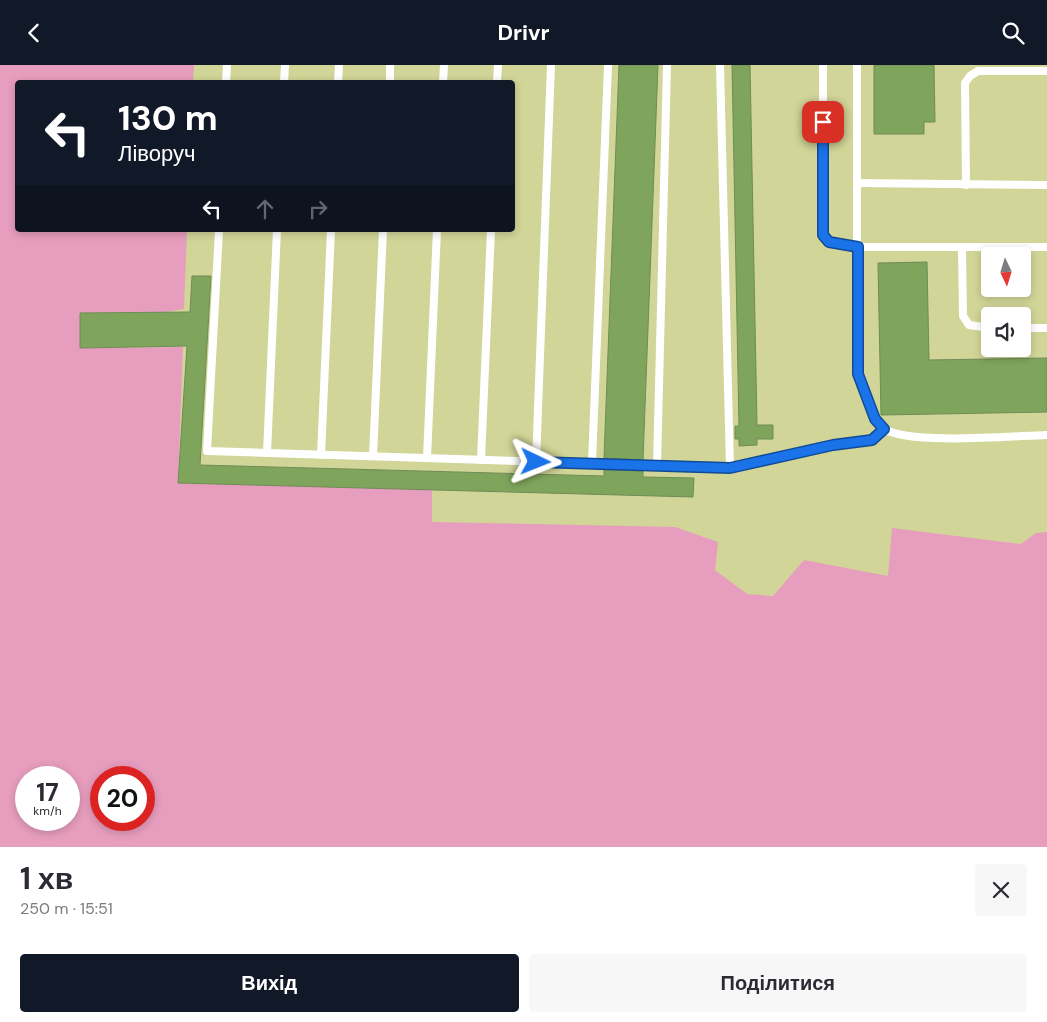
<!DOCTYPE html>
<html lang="uk">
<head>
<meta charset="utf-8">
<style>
	:root { --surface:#fff; --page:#f7f7f7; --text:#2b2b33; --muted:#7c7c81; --accent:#111827 }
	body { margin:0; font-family:"DM Sans",sans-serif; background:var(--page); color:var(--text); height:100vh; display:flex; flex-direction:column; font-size:19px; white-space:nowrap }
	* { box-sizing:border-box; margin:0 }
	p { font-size:16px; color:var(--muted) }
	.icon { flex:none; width:28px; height:28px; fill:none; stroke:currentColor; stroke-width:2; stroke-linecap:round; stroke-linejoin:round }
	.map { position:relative; height:782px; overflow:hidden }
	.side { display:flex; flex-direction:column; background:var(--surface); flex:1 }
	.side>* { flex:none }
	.top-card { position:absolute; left:15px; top:15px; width:500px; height:152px; border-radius:5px; box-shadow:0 2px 8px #0003; background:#111827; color:#fff; overflow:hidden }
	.needle { width:32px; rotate:176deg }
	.buttons { position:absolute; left:981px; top:182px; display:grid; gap:10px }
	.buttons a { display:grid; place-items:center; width:50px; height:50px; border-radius:5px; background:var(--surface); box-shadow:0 2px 8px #0003; font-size:25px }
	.speed { position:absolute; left:15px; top:701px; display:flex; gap:10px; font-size:25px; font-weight:700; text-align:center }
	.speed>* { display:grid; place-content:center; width:65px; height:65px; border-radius:50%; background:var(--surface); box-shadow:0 2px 8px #0003; line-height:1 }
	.speed small { font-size:12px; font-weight:400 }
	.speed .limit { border:8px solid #d22; background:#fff; color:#111 }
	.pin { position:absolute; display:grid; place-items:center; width:42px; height:42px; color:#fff; margin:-21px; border-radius:10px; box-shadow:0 2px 8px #0006 }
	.me { position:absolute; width:55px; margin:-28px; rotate:92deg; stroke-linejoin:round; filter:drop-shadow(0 0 4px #0008) }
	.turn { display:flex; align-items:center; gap:18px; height:105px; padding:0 20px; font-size:22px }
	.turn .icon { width:65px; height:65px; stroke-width:2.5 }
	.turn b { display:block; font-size:35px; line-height:42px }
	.lanes { display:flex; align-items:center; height:48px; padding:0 20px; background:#0003; justify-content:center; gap:25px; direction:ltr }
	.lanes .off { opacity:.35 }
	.round { display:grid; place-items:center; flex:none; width:52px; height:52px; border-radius:5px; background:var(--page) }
	.head { display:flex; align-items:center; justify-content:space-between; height:85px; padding:0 20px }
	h1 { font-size:30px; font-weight:700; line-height:38px }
	.action { display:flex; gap:10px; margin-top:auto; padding:10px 20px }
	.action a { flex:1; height:58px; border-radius:5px; background:var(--accent); color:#fff; font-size:20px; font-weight:700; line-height:58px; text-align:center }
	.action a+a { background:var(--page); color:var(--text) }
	header { display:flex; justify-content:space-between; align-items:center; height:65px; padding:0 20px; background:var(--accent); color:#fff; font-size:22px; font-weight:700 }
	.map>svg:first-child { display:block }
	.green { fill:#e79dbe; fill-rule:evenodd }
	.building { fill:#7fa55c; stroke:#6f8b57 }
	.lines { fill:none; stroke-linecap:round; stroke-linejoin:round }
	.service { stroke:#fff; stroke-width:8 }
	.route-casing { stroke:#114b97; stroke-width:12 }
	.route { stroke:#1a73e8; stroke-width:9 }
</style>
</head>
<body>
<header><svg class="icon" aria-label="back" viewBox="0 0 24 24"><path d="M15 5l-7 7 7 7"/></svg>Drivr<svg class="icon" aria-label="search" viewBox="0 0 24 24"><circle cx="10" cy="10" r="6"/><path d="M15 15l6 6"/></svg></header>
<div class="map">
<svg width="1047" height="782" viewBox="0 0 1047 782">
	<rect width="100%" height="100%" fill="#d1d597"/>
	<path class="green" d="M0,0H194L193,17L18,18V165H187L184,244L165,247L80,248V283L183,282L178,418L432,424V457L675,462L718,477L715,505L747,529L773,531L804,495L888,511L892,463L1021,479L1036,468L1047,467V782H0ZM26,712H69V755H26ZM101,712H144V755H101Z"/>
	<g class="building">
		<path d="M619,0H658L643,395L604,393Z"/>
		<path d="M732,0H750L757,360H773V374H757V380L739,381V374H735V361H739Z"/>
		<path d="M874,0H934L935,57H924V69H874Z"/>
		<path d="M927,197L929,295L1047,293V347L881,350L878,198Z"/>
		<path d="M192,211H211L200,400L604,411V405L643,406V412L694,413L693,432L178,418L187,281L80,283V248L190,247Z"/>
	</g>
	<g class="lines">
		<g class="service">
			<path d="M720,0L730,403"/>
			<path d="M823,0V170L829,177L859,182H1047"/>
			<path d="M857,0V299C859,315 870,356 884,364C911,380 1012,371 1047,370"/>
			<path d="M226,18L227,0"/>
			<path d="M284,18L285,0"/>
			<path d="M338,18L339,0"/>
			<path d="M390,18V0"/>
			<path d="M443,18L444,0"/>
			<path d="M497,18L498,0"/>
			<path d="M859,118L1047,120"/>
			<path d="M966,120L965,18L970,11L978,6H1047"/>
			<path d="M219,165L207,386L730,403L833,380L872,375L884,364"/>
			<path d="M962,182L963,251L969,260L990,263"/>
			<path d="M1022,263H1047"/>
			<path d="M267,388L277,165"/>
			<path d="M321,390L331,165"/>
			<path d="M373,391L383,165"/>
			<path d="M427,393L437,165"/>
			<path d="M481,395L491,165"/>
			<path d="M536,397L551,0"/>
			<path d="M592,398L608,0"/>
			<path d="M657,401L667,0"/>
		</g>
	</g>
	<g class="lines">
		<g class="route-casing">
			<path id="route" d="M536,397L730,403L833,380L872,375L884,364L875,354L858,309V182L829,177L823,170V57"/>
		</g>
		<use href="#route" class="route"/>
	</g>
</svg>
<div class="buttons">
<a><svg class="needle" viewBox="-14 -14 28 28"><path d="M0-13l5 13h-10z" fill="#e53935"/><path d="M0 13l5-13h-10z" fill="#7c7c81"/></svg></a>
<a><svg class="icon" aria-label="sound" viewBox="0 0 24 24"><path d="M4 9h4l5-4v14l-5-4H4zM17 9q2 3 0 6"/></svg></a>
</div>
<div class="speed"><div>17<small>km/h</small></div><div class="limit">20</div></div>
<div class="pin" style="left:823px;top:57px;background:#d93025"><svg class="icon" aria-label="arrive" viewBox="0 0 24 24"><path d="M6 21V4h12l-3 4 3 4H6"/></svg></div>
<svg class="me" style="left:536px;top:397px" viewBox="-20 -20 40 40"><path d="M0-17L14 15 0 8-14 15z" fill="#1a73e8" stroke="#fff" stroke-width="4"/></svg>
<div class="top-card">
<div class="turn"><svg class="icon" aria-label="left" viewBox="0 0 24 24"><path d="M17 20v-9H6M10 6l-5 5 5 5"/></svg><div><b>130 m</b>Ліворуч</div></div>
<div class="lanes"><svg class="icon" aria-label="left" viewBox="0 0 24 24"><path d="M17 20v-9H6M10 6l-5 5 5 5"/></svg><svg class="icon off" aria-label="ahead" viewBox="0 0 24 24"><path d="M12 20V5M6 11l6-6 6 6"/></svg><svg class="icon off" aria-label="right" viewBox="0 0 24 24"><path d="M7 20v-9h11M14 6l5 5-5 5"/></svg></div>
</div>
</div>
<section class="side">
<div class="head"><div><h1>1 хв</h1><p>250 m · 15:51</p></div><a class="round"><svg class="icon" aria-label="close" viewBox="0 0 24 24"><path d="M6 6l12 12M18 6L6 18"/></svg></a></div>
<div class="action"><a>Вихід</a><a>Поділитися</a></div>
</section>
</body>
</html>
